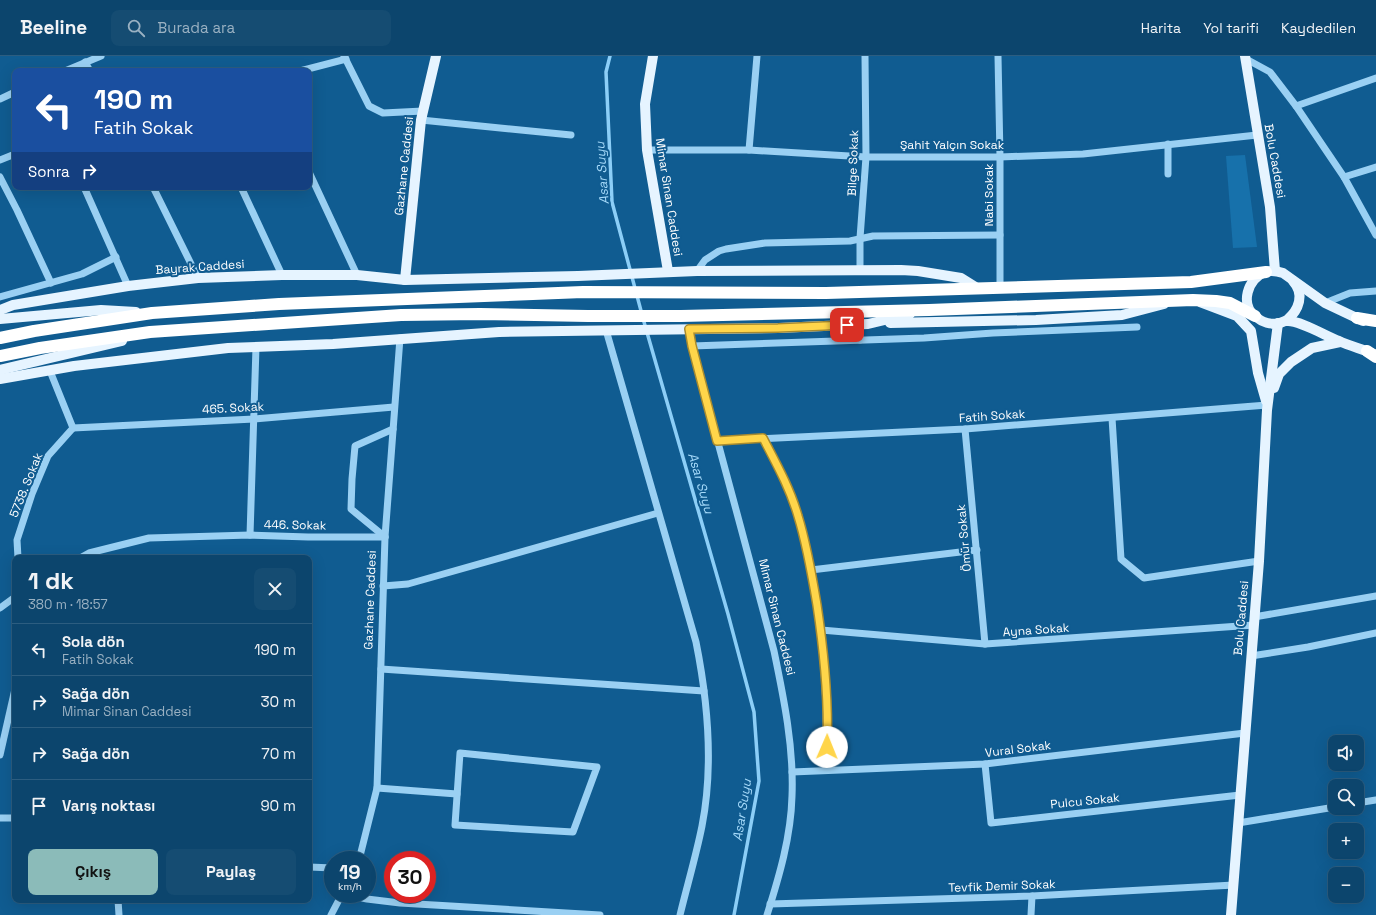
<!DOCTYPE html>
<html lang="tr">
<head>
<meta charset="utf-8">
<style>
	:root { --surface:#0c456d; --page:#154c72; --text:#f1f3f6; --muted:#9ab1c2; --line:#2c5d80; --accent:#8bbbb9 }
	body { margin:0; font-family:"Space Grotesk",sans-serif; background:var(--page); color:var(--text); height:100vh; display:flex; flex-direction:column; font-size:15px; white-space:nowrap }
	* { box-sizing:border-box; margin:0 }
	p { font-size:13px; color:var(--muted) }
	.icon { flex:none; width:22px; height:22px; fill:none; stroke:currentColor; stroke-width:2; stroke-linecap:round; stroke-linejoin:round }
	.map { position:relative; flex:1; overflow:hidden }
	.side { position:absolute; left:12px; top:499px; width:300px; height:348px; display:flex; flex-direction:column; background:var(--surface); border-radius:8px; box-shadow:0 4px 16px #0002,0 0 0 1px var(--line) }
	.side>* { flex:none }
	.hud { position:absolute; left:12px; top:12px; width:300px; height:122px; border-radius:8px; box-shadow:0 4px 16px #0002,0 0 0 1px var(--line); background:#1a4fa0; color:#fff; overflow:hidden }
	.fabs { position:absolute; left:1328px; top:679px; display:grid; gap:8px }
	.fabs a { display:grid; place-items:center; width:36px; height:36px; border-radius:8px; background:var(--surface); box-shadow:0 4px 16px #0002,0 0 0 1px var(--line); font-size:20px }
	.speed { position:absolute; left:324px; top:795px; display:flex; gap:8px; font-size:20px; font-weight:700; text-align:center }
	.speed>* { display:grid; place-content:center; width:52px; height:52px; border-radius:50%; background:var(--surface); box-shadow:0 4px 16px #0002,0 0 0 1px var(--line); line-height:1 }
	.speed small { font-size:10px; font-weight:400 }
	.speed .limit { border:6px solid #d22; background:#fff; color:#111 }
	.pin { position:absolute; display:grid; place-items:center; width:34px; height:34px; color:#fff; margin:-17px; border-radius:8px; box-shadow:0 2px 6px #0006 }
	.me { position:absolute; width:44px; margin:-22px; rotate:1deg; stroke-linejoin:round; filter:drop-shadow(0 0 3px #0008) }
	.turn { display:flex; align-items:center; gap:14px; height:84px; padding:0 16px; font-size:18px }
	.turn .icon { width:52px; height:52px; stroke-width:2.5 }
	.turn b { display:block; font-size:28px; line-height:34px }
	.then { display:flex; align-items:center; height:38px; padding:0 16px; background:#0003; gap:8px; font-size:15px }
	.round { display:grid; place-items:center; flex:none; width:42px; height:42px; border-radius:8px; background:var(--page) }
	.head { display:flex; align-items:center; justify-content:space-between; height:68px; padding:0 16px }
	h1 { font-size:24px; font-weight:800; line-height:30px }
	.cta { display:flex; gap:8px; margin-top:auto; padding:8px 16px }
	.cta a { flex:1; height:46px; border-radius:8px; background:var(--accent); color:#111; font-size:16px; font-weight:800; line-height:46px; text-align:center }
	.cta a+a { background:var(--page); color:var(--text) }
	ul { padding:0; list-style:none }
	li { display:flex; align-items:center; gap:12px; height:52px; padding:0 16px; border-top:1px solid var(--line) }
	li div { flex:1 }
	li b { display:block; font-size:15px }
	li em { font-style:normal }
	header { display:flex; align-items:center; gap:24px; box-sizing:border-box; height:56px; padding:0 20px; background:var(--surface); border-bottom:1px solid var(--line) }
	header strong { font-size:19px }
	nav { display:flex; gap:22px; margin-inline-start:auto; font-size:14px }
	.search { width:280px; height:36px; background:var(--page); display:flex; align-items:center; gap:10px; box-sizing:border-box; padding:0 14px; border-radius:8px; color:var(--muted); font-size:15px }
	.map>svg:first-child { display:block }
	.green { fill:#1771ab }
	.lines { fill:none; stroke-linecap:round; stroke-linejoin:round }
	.stream { stroke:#8ccef7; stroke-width:3.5 }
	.minor { stroke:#9ad0f3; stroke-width:7 }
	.major { stroke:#e6f4ff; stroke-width:10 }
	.highway { stroke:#fff; stroke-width:12 }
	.route-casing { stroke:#a68a30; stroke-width:10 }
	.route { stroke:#ffd54a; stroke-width:7 }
	.labels { text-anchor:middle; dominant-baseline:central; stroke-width:4; stroke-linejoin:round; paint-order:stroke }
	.street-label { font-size:12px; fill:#fff; stroke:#105c91 }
	.water-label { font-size:13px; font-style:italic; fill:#a6dafa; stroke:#105c91 }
</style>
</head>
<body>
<header>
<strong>Beeline</strong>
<div class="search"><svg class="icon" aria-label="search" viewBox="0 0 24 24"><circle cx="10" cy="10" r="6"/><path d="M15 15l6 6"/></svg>Burada ara</div>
<nav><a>Harita</a><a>Yol tarifi</a><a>Kaydedilen</a></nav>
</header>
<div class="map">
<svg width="1376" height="859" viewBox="0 0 1376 859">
	<rect width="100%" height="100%" fill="#105c91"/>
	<path class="green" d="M1245,99L1257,191L1233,192L1226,100Z"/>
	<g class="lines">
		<path class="stream" d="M610,0L606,16L612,146L644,266L728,558L754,656L759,725L734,859"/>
		<g class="minor">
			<path d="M344,0L369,50L383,57L423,55"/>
			<path d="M998,0L1000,101V231"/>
			<path d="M1246,3L1270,16L1296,50L1344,121L1376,179"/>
			<path d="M85,6L90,15"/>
			<path d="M65,15L101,0"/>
			<path d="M300,15L346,3"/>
			<path d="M0,43L15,36"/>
			<path d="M1296,50L1376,22"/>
			<path d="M421,64L571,79"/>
			<path d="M1168,88V118"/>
			<path d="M647,94H749L866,101H1000L1083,98L1257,79"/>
			<path d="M749,94L757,0"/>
			<path d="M0,104L15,98"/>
			<path d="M309,116L357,219"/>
			<path d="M0,121L17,154L51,227"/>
			<path d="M1344,121L1376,111"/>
			<path d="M84,131L128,230"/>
			<path d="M153,131L198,222"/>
			<path d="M241,131L282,219"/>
			<path d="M860,214V182L866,101L865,0"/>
			<path d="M697,215L705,204L719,195L726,193L765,187L850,185L873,180L1000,179"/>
			<path d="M0,241L82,218L116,201"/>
			<path d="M1325,247L1350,237L1376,235"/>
			<path d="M689,273L692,290L774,595C784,643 794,692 792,740C791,781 779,821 767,859"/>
			<path d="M606,274L696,586C708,646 714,709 702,770C696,800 687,830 680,859"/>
			<path d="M860,284V268"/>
			<path d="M692,290L924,282L993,277L1137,271"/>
			<path d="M50,315L73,372"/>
			<path d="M1112,362L1121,503L1144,522L1259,505"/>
			<path d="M73,372L254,363L394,351"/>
			<path d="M965,373L985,588"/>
			<path d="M763,382C776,407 790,432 798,459C807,487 812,516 816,545C825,602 828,657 826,714"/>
			<path d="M717,385L965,373L1267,349"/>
			<path d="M250,479L256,291"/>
			<path d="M385,481L351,453L352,423L355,390L393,373"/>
			<path d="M18,502L17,484L32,438L48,400L73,372"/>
			<path d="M80,502L89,497L149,482L250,479L308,481H385"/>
			<path d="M811,514L977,494"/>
			<path d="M383,530L408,528L658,457"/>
			<path d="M0,552L15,541"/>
			<path d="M1254,561L1376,540"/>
			<path d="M821,574L985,588L1254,569"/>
			<path d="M1251,600L1308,591L1376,577"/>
			<path d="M381,613L704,635"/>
			<path d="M460,697L597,711L573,776L455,769Z"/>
			<path d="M0,699L15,633"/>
			<path d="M985,708L991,767L1240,739"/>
			<path d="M792,716L985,708L1245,677"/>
			<path d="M377,732L457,738"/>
			<path d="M1357,747L1376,744"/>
			<path d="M0,762H15"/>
			<path d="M1238,767L1335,751"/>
			<path d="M359,804L377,732L385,481L400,282"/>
			<path d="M309,811L333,812"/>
			<path d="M343,838L367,843L400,847L600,859"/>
			<path d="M118,844L119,859"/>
			<path d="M770,848L1032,840L1234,829"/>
			<path d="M331,859L342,838"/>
			<path d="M1031,859L1032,840"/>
		</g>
		<g class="major">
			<path d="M653,0L645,48L647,94L668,215"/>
			<path d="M1245,0L1270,151L1275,215"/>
			<path d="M405,224L421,64L436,0"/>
			<path d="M1200,246L1237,260L1251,275L1258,317L1266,345"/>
			<path d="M0,254L13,249L128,230L198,222L282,219H357L405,224L578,220L697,215L901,214L918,215L961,222L977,232"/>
			<path d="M0,263L101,254L136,256"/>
			<path d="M1287,264C1299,254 1305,238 1293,225"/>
			<path d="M1363,265L1325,247L1283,217C1277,215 1271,214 1265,216C1248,222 1239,249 1256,261C1262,266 1271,269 1279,267C1282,267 1285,264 1288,265C1301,265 1326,280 1339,285C1350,290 1362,293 1374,298"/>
			<path d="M890,267L1036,264L1122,259L1164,248"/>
			<path d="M0,314L122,285"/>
			<path d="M0,323L74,310L228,292L333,288L499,276L779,272L868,268L910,258"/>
			<path d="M1274,332L1279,318L1291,306L1312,292L1340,286"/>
			<path d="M1231,859L1259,505L1267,354L1278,267"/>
		</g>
		<g class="highway">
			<path d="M1357,262L1376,265"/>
			<path d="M0,282L34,275L152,257L279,248L583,236L826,237L1191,226L1266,216"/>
			<path d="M1367,295L1376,301"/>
			<path d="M0,300L40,292L150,276L401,259L480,258L588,260H681L929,254L1193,244L1216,245L1230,247L1255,260"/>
		</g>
	</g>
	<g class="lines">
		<g class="route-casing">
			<path id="route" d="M827,691C829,643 824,596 817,549C812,519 807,489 798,460C790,432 776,407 763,382L717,385L692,290L689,273L778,272L847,269"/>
		</g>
		<use href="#route" class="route"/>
	</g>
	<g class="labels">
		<g class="street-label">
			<text x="952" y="89">Şahit Yalçın Sokak</text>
			<text transform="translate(1275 105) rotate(80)">Bolu Caddesi</text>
			<text transform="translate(853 107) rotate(-88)">Bilge Sokak</text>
			<text transform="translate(404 110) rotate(-84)">Gazhane Caddesi</text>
			<text transform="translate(989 139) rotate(-90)">Nabi Sokak</text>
			<text transform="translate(669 141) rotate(81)">Mimar Sinan Caddesi</text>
			<text transform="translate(200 211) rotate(-4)">Bayrak Caddesi</text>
			<text transform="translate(233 352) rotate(-3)">465. Sokak</text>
			<text transform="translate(992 360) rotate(-4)">Fatih Sokak</text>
			<text transform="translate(26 429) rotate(-68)">5738. Sokak</text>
			<text transform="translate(295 469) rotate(1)">446. Sokak</text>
			<text transform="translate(964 482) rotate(-95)">Ömür Sokak</text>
			<text transform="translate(370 544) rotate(-88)">Gazhane Caddesi</text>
			<text transform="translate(777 561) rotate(76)">Mimar Sinan Caddesi</text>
			<text transform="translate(1241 562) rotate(-85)">Bolu Caddesi</text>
			<text transform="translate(1036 574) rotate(-4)">Ayna Sokak</text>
			<text transform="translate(1018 693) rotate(-7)">Vural Sokak</text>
			<text transform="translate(1085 745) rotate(-6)">Pulcu Sokak</text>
			<text transform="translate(1002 830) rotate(-2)">Tevfik Demir Sokak</text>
		</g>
		<g class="water-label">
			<text transform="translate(602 117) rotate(-94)">Asar Suyu</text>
			<text transform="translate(701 427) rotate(74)">Asar Suyu</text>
			<text transform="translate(742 754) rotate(-81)">Asar Suyu</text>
		</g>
	</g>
</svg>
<div class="fabs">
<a><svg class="icon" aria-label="sound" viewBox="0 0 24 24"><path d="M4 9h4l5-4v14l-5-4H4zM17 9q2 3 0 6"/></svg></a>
<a><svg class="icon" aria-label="search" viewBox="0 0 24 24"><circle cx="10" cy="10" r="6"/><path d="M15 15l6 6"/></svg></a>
<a>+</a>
<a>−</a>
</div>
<div class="speed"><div>19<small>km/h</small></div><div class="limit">30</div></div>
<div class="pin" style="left:847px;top:269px;background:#d93025"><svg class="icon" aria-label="arrive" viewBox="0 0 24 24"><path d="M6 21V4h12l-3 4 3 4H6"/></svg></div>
<svg class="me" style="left:827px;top:691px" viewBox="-20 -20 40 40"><circle r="19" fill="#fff"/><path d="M0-13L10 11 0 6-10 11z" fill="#ffd54a"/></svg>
<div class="hud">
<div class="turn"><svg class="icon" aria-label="left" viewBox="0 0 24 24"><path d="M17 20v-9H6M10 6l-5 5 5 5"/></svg><div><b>190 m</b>Fatih Sokak</div></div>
<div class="then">Sonra<svg class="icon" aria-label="right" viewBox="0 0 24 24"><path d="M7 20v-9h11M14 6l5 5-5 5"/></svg></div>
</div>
<section class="side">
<div class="head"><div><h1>1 dk</h1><p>380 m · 18:57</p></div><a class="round"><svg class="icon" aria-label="close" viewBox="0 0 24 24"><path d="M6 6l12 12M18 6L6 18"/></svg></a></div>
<ul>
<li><svg class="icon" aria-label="left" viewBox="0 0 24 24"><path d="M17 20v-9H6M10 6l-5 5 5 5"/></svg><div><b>Sola dön</b><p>Fatih Sokak</p></div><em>190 m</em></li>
<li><svg class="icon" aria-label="right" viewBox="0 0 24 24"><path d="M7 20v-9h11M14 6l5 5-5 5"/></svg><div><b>Sağa dön</b><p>Mimar Sinan Caddesi</p></div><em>30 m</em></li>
<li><svg class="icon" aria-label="right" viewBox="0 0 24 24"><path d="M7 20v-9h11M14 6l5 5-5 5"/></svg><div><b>Sağa dön</b></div><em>70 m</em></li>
<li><svg class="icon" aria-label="arrive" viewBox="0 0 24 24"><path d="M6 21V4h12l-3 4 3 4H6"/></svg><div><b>Varış noktası</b></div><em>90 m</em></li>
</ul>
<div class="cta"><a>Çıkış</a><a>Paylaş</a></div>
</section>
</div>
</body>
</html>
